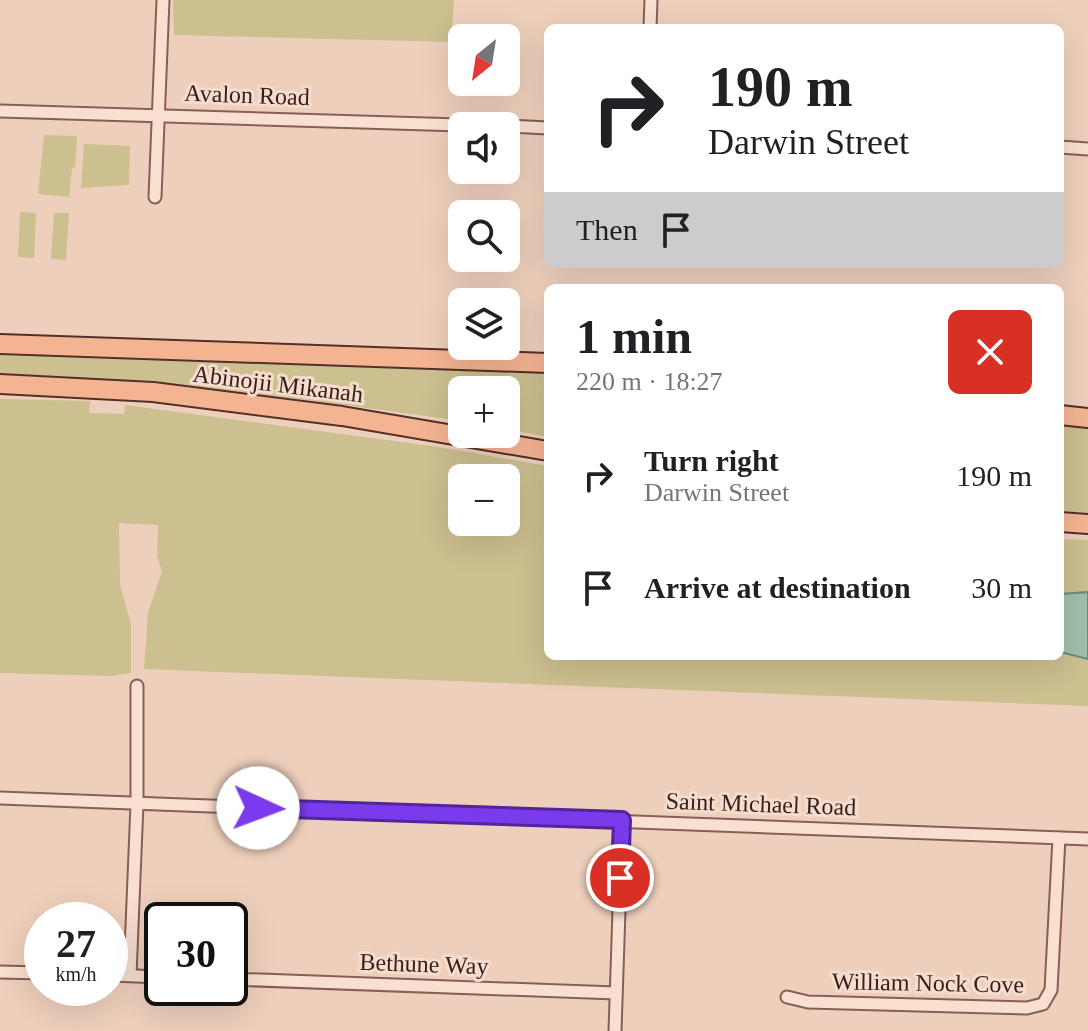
<!DOCTYPE html>
<html lang="en">
<head>
<meta charset="utf-8">
<style>
	:root { --surface:#fff; --page:#f6f6f6; --text:#202124; --muted:#757577 }
	body { margin:0; font-family:Georgia,serif; background:var(--page); color:var(--text); height:100vh; display:flex; flex-direction:column; font-size:30px; white-space:nowrap }
	* { box-sizing:border-box; margin:0 }
	p { font-size:26px; color:var(--muted) }
	.icon { flex:none; width:44px; height:44px; fill:none; stroke:currentColor; stroke-width:2; stroke-linecap:round; stroke-linejoin:round }
	.map { position:relative; flex:1; overflow:hidden }
	.side { position:absolute; left:544px; top:284px; width:520px; height:376px; display:flex; flex-direction:column; background:var(--surface); border-radius:12px; box-shadow:0 8px 32px #0002 }
	.side>* { flex:none }
	.guide { position:absolute; left:544px; top:24px; width:520px; height:244px; border-radius:12px; box-shadow:0 8px 32px #0002; background:#fff; color:var(--text); overflow:hidden }
	.needle { width:52px; rotate:210deg }
	.tools { position:absolute; left:448px; top:24px; display:grid; gap:16px }
	.tools a { display:grid; place-items:center; width:72px; height:72px; border-radius:12px; background:var(--surface); box-shadow:0 8px 32px #0002; font-size:40px }
	.speed { position:absolute; left:24px; top:902px; display:flex; gap:16px; font-size:40px; font-weight:700; text-align:center }
	.speed>* { display:grid; place-content:center; width:104px; height:104px; border-radius:50%; background:var(--surface); box-shadow:0 8px 32px #0002; line-height:1 }
	.speed small { font-size:20px; font-weight:400 }
	.speed .limit { border:4px solid #111; border-radius:12px; background:#fff; color:#111 }
	.pin { position:absolute; display:grid; place-items:center; width:68px; height:68px; color:#fff; margin:-34px; border:4px solid #fff; border-radius:50%; box-shadow:0 2px 8px #0007 }
	.me { position:absolute; width:88px; margin:-44px; rotate:92deg; stroke-linejoin:round; filter:drop-shadow(0 0 6px #0008) }
	.turn { display:flex; align-items:center; gap:28px; height:168px; padding:0 32px; font-size:36px }
	.turn .icon { width:104px; height:104px; stroke-width:2.5 }
	.turn b { display:block; font-size:56px; line-height:68px }
	.then { display:flex; align-items:center; height:76px; padding:0 32px; background:#0003; gap:16px; font-size:30px }
	.round { display:grid; place-items:center; flex:none; width:84px; height:84px; border-radius:12px; background:var(--page) }
	.head { display:flex; align-items:center; justify-content:space-between; height:136px; padding:0 32px }
	h1 { font-size:48px; font-weight:700; line-height:60px }
	ul { padding:0; list-style:none }
	li { display:flex; align-items:center; gap:24px; height:112px; padding:0 32px }
	li div { flex:1 }
	li b { display:block; font-size:30px }
	li em { font-style:normal }
	.map>svg:first-child { display:block }
	.green { fill:#ccbf90; fill-rule:evenodd }
	.water { fill:#a0bfac; stroke:#688d77; stroke-width:2 }
	.lines { fill:none; stroke-linecap:round; stroke-linejoin:round }
	.minor-casing { stroke:#865f56; stroke-width:15 }
	.primary-casing { stroke:#53302a; stroke-width:22 }
	.minor { stroke:#f9dfcf; stroke-width:11 }
	.primary { stroke:#f4b492; stroke-width:18 }
	.route-casing { stroke:#51269a; stroke-width:20 }
	.route { stroke:#7c3aed; stroke-width:14 }
	.labels { text-anchor:middle; dominant-baseline:central; stroke-width:6; stroke-linejoin:round; paint-order:stroke }
	.street-label { font-size:24px; fill:#351f1b; stroke:#f6dccc }
</style>
</head>
<body>
<div class="map">
<svg width="1088" height="1031" viewBox="0 0 1088 1031">
	<rect width="100%" height="100%" fill="#eecfbc"/>
	<g class="green">
		<path d="M173,0H454L451,42L174,35Z"/>
		<path d="M44,135L77,136L75,167L72,168L69,197L38,194Z"/>
		<path d="M84,144L130,146L129,185L81,188Z"/>
		<path d="M20,212L36,213L34,258L18,257Z"/>
		<path d="M54,213H69L66,260L51,259Z"/>
		<path d="M0,354H86L548,369V437L506,429V390H462V421L308,400L133,381L0,373Z"/>
		<path d="M0,399L90,401L89,413L124,414L125,405L439,447L548,466V656H1060V539L1088,540V706L144,669L148,612L162,572L157,556L158,525L119,523L120,585L131,624V673L111,676L0,673ZM462,478H506V522H462Z"/>
		<path d="M1060,422L1088,425V513L1060,511Z"/>
	</g>
	<path class="water" d="M1088,592V659L1060,652V594Z"/>
	<g class="lines">
		<g class="minor-casing">
			<g id="minor">
				<path d="M650,28L651,0"/>
				<path d="M0,111L493,126"/>
				<path d="M506,126L548,128"/>
				<path d="M1060,147L1088,149"/>
				<path d="M155,197L163,0"/>
				<path d="M0,798L1088,839"/>
				<path d="M0,972L42,973"/>
				<path d="M110,975L162,977"/>
				<path d="M130,975L137,804V686"/>
				<path d="M230,979L616,993"/>
				<path d="M787,997L808,1002L1027,1008L1043,1004L1051,990L1059,838"/>
				<path d="M615,1031L622,820"/>
			</g>
		</g>
		<g class="primary-casing">
			<g id="primary">
				<path d="M0,344L548,363"/>
				<path d="M0,384L153,392L342,416L548,451"/>
				<path d="M1060,415L1088,418"/>
				<path d="M1060,522L1088,524"/>
			</g>
		</g>
		<use href="#minor" class="minor"/>
		<use href="#primary" class="primary"/>
	</g>
	<g class="lines">
		<g class="route-casing">
			<path id="route" d="M258,808L622,820L620,878"/>
		</g>
		<use href="#route" class="route"/>
	</g>
	<g class="labels">
		<g class="street-label">
			<text transform="translate(247 95) rotate(2)">Avalon Road</text>
			<text transform="translate(278 384) rotate(7)">Abinojii Mikanah</text>
			<text transform="translate(761 804) rotate(2)">Saint Michael Road</text>
			<text transform="translate(424 964) rotate(2)">Bethune Way</text>
			<text transform="translate(928 983) rotate(1)">William Nock Cove</text>
		</g>
	</g>
</svg>
<div class="tools">
<a><svg class="needle" viewBox="-14 -14 28 28"><path d="M0-13l5 13h-10z" fill="#e53935"/><path d="M0 13l5-13h-10z" fill="#757577"/></svg></a>
<a><svg class="icon" aria-label="sound" viewBox="0 0 24 24"><path d="M4 9h4l5-4v14l-5-4H4zM17 9q2 3 0 6"/></svg></a>
<a><svg class="icon" aria-label="search" viewBox="0 0 24 24"><circle cx="10" cy="10" r="6"/><path d="M15 15l6 6"/></svg></a>
<a><svg class="icon" aria-label="layers" viewBox="0 0 24 24"><path d="M12 4l9 5-9 5-9-5zM3 14l9 5 9-5"/></svg></a>
<a>+</a>
<a>−</a>
</div>
<div class="speed"><div>27<small>km/h</small></div><div class="limit">30</div></div>
<div class="pin" style="left:620px;top:878px;background:#d93025"><svg class="icon" aria-label="arrive" viewBox="0 0 24 24"><path d="M6 21V4h12l-3 4 3 4H6"/></svg></div>
<svg class="me" style="left:258px;top:808px" viewBox="-20 -20 40 40"><circle r="19" fill="#fff"/><path d="M0-13L10 11 0 6-10 11z" fill="#7c3aed"/></svg>
<div class="guide">
<div class="turn"><svg class="icon" aria-label="right" viewBox="0 0 24 24"><path d="M7 20v-9h11M14 6l5 5-5 5"/></svg><div><b>190 m</b>Darwin Street</div></div>
<div class="then">Then<svg class="icon" aria-label="arrive" viewBox="0 0 24 24"><path d="M6 21V4h12l-3 4 3 4H6"/></svg></div>
</div>
<section class="side">
<div class="head"><div><h1>1 min</h1><p>220 m · 18:27</p></div><a class="round" style="background:#d93025;color:#fff"><svg class="icon" aria-label="close" viewBox="0 0 24 24"><path d="M6 6l12 12M18 6L6 18"/></svg></a></div>
<ul>
<li><svg class="icon" aria-label="right" viewBox="0 0 24 24"><path d="M7 20v-9h11M14 6l5 5-5 5"/></svg><div><b>Turn right</b><p>Darwin Street</p></div><em>190 m</em></li>
<li><svg class="icon" aria-label="arrive" viewBox="0 0 24 24"><path d="M6 21V4h12l-3 4 3 4H6"/></svg><div><b>Arrive at destination</b></div><em>30 m</em></li>
</ul>
</section>
</div>
</body>
</html>
